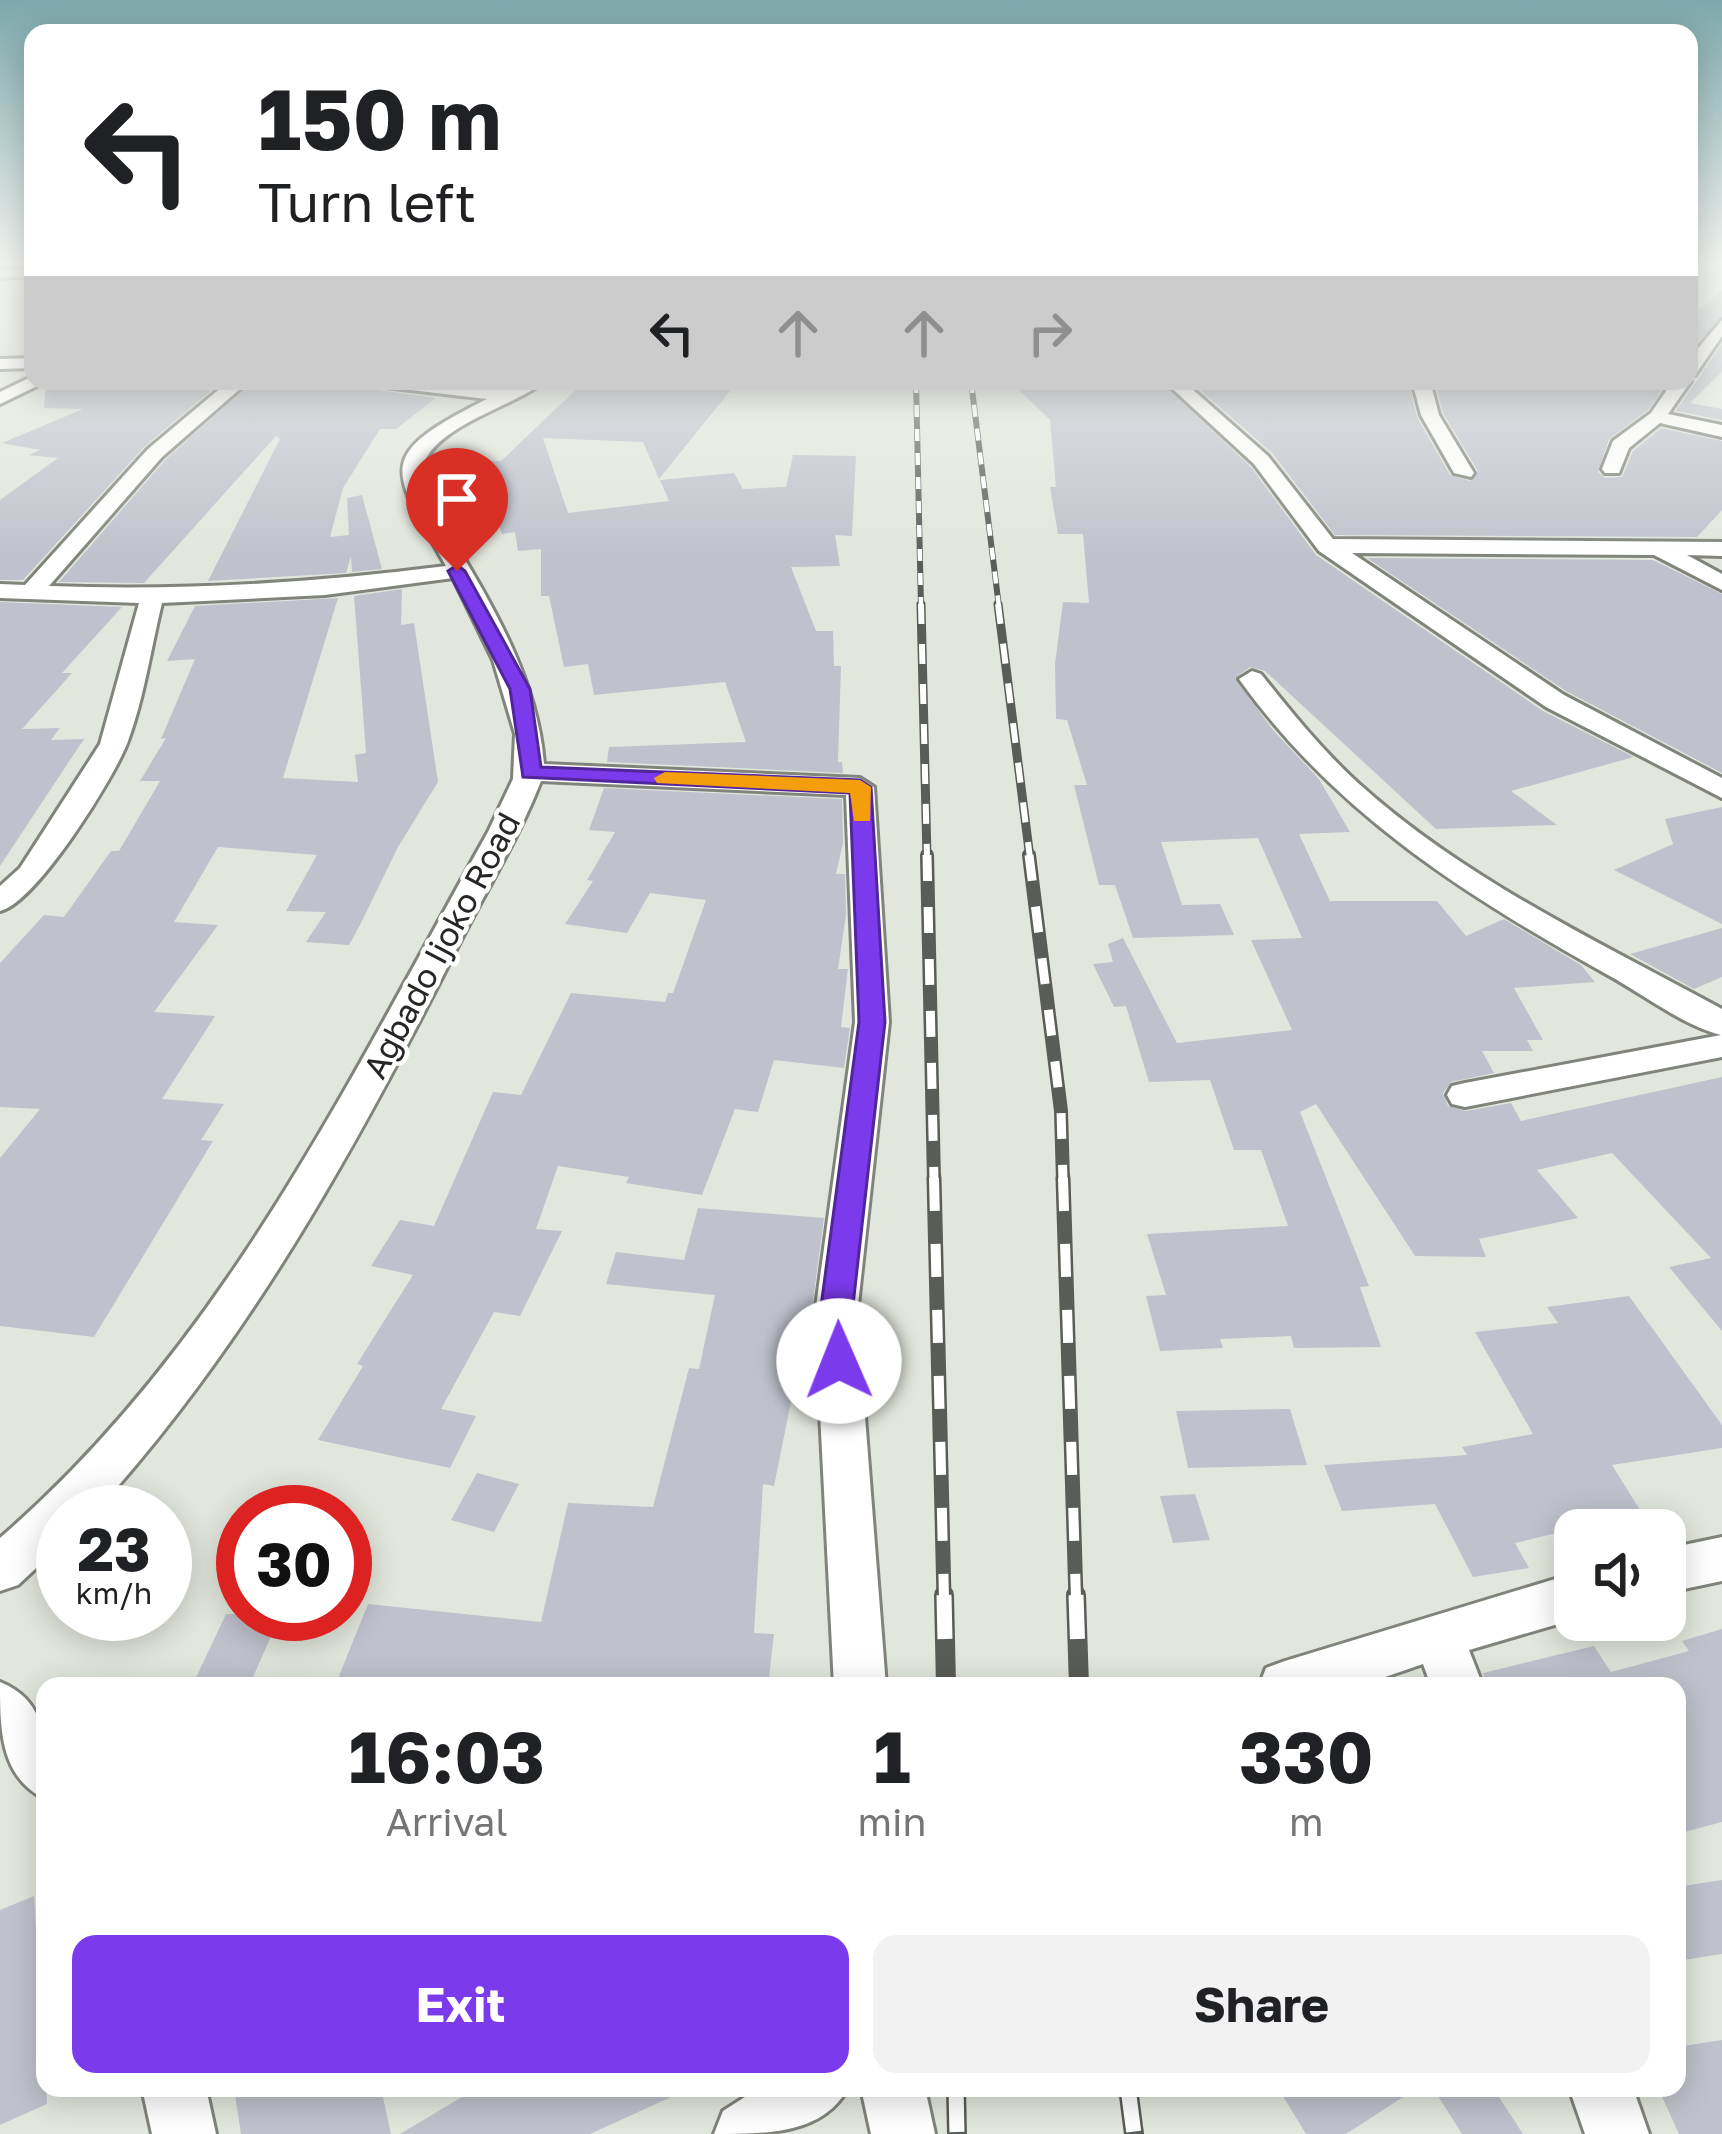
<!DOCTYPE html>
<html lang="en">
<head>
<meta charset="utf-8">
<style>
	:root { --surface:#fff; --page:#f2f2f2; --text:#202124; --muted:#757577; --accent:#7c3aed }
	body { margin:0; font-family:"Golos Text",sans-serif; background:var(--page); color:var(--text); height:100vh; display:flex; flex-direction:column; font-size:45px; white-space:nowrap }
	* { box-sizing:border-box; margin:0 }
	p { font-size:39px; color:var(--muted) }
	.icon { flex:none; width:66px; height:66px; fill:none; stroke:currentColor; stroke-width:2; stroke-linecap:round; stroke-linejoin:round }
	.map { position:relative; flex:1; overflow:hidden }
	.panel { position:absolute; left:36px; top:1677px; width:1650px; height:420px; display:flex; flex-direction:column; background:var(--surface); border-radius:24px; box-shadow:0 6px 30px #0003 }
	.panel>* { flex:none }
	.banner { position:absolute; left:24px; top:24px; width:1674px; height:366px; border-radius:24px; box-shadow:0 6px 30px #0003; background:#fff; color:var(--text); overflow:hidden }
	.buttons { position:absolute; left:1554px; top:1509px; display:grid; gap:24px }
	.buttons a { display:grid; place-items:center; width:132px; height:132px; border-radius:24px; background:var(--surface); box-shadow:0 6px 30px #0003; font-size:60px }
	.speed { position:absolute; left:36px; top:1485px; display:flex; gap:24px; font-size:60px; font-weight:700; text-align:center }
	.speed>* { display:grid; place-content:center; width:156px; height:156px; border-radius:50%; background:var(--surface); box-shadow:0 6px 30px #0003; line-height:1 }
	.speed small { font-size:30px; font-weight:400 }
	.speed .limit { border:18px solid #d22; background:#fff; color:#111 }
	.pin { position:absolute; display:grid; place-items:center; width:102px; height:102px; color:#fff; margin:-123px -51px; border-radius:50% 50% 50% 0; rotate:-45deg; box-shadow:0 0 12px #0007 }
	.pin .icon { rotate:45deg }
	.me { position:absolute; width:132px; margin:-66px; rotate:359deg; stroke-linejoin:round; filter:drop-shadow(0 0 9px #0008) }
	.turn { display:flex; align-items:center; gap:42px; height:252px; padding:0 36px; font-size:54px }
	.turn .icon { width:156px; height:156px; stroke-width:2.5 }
	.turn b { display:block; font-size:84px; line-height:102px }
	.lanes { display:flex; align-items:center; height:114px; padding:0 36px; background:#0003; justify-content:center; gap:60px; direction:ltr }
	.lanes .off { opacity:.35 }
	.eta { display:flex; justify-content:space-evenly; align-items:center; height:204px; text-align:center }
	.eta b { font-size:72px; font-weight:700; line-height:84px }
	.action { display:flex; gap:24px; margin-top:auto; padding:24px 36px }
	.action a { flex:1; height:138px; border-radius:24px; background:var(--accent); color:#fff; font-size:48px; font-weight:700; line-height:138px; text-align:center }
	.action a+a { background:var(--page); color:var(--text) }
	.map>svg:first-child { display:block }
	.building { fill:#bfc2cc }
	.lines { fill:none; stroke-linecap:round; stroke-linejoin:round }
	.street-casing { stroke:#80847b; stroke-width:6 }
	.street { fill:#fff; fill-rule:evenodd }
	.rail-far4-casing { stroke:#5a5c57; stroke-width:6 }
	.rail-far3-casing { stroke:#5a5c57; stroke-width:9 }
	.rail-far2-casing { stroke:#5a5c57; stroke-width:14 }
	.rail-far1-casing { stroke:#5a5c57; stroke-width:15 }
	.rail-casing { stroke:#5a5c57; stroke-width:20 }
	.rail-far4 { stroke:#fff; stroke-width:4.5; stroke-dasharray:12; stroke-linecap:butt }
	.rail-far3 { stroke:#fff; stroke-width:6; stroke-dasharray:20; stroke-linecap:butt }
	.rail-far2 { stroke:#fff; stroke-width:9; stroke-dasharray:26; stroke-linecap:butt }
	.rail-far1 { stroke:#fff; stroke-width:10; stroke-dasharray:33; stroke-linecap:butt }
	.rail { stroke:#fff; stroke-width:15; stroke-dasharray:44; stroke-linecap:butt }
	.route { fill:#7c3aed; stroke:#51269a; stroke-width:3 }
	.slow { fill:#f59e0b }
	.labels { text-anchor:middle; dominant-baseline:central; stroke-width:9; stroke-linejoin:round; paint-order:stroke }
	.street-label { font-size:33px; fill:#262724; stroke:#fff }
</style>
</head>
<body>
<div class="map">
<svg width="1722" height="2134" viewBox="0 0 1722 2134">
	<rect width="100%" height="100%" fill="#e2e7dd"/>
	<g class="building">
		<path d="M1722,290V316L1689,352V319Z"/>
		<path d="M1722,344V372L1690,403L1722,409V420L1676,411Z"/>
		<path d="M46,381H222L145,446L23,580H0V500L58,458L29,455L40,450L2,443L83,409L44,408Z"/>
		<path d="M253,381L365,384L376,390L436,398L396,429H380L343,488L330,537L349,535L347,498L362,495L382,569L352,572L351,556L346,573L208,581L280,439L276,436L144,583L59,582L165,460Z"/>
		<path d="M585,381H738L659,479L643,442L543,438L568,513L669,501L660,480L734,473L743,489L786,487L793,455L856,456L852,536L835,535L840,566L791,567L816,631H833L834,666H841L838,762H842L843,773L607,762L609,747L746,742L725,682L594,695L588,664L564,667L549,596H541V549L518,551L515,532L502,534L491,501L483,502L472,460L501,461Z"/>
		<path d="M1010,381H1160L1251,467L1316,555L1543,711L1634,757L1511,791L1557,825L1436,829L1265,671L1250,667L1235,678L1273,730L1319,779L1350,832L1299,834L1330,901H1437L1466,936L1504,919L1581,965L1595,982L1514,988L1543,1040H1527L1533,1051H1482L1494,1073L1451,1082L1443,1093L1448,1106L1466,1111L1511,1103L1521,1121L1722,1077V1331L1669,1267L1711,1258L1612,1153L1537,1170L1578,1218L1479,1239L1486,1257L1415,1256L1316,1104L1300,1112L1369,1286L1360,1287L1381,1347L1294,1348L1291,1336L1220,1339L1223,1348L1160,1351L1146,1296L1166,1295L1147,1234L1288,1226L1261,1150H1234L1210,1080L1149,1082L1126,1006L1114,1007L1093,964L1113,962L1108,944L1123,938L1177,1043L1292,1030L1251,940L1302,938L1258,838L1161,842L1182,905L1220,904L1234,935L1133,938L1115,885H1099L1074,785H1087L1067,720L1056,719L1055,664L1063,602L1089,603L1083,534H1058L1050,487H1056L1050,420Z"/>
		<path d="M1190,381H1408L1417,417L1450,475L1470,481L1478,471L1443,413L1435,382L1529,387L1530,381H1668L1648,410L1609,439L1598,472L1605,478L1622,477L1633,451L1661,428L1722,441V510L1697,537L1335,535L1272,453Z"/>
		<path d="M1367,558L1653,560L1722,594V773L1566,691Z"/>
		<path d="M402,589L401,625L414,623L438,782L398,847L360,925L349,945L306,942L326,912L286,911L317,855L218,847L174,922L218,925L154,1012L215,1016L162,1099L224,1104L201,1140L213,1141L94,1337L0,1326V1158L40,1109L0,1107V963L44,915L64,917L111,851H119L160,781H140L166,738L161,739L195,659L167,661L195,606L338,598L283,778L358,782L355,755L366,753L354,596Z"/>
		<path d="M0,602L122,607L62,673H72L22,729L60,728L51,740L84,739L0,866Z"/>
		<path d="M604,788L842,799L843,843L836,874H845L846,915L838,969H848L841,1027L850,1028L844,1068L774,1060L758,1112L735,1109L702,1195L626,1183L629,1177L558,1166L536,1229L562,1231L520,1316L494,1312L441,1409L476,1416L450,1468L318,1440L363,1366L357,1364L413,1275L371,1266L400,1220L434,1226L493,1092L521,1095L571,993L665,1002L668,993H673L706,900L650,893L627,933L565,924L593,881L587,880L615,832L589,830Z"/>
		<path d="M1722,807V924L1614,870L1673,844L1665,819Z"/>
		<path d="M1722,928V977L1694,989L1630,954Z"/>
		<path d="M698,1208L824,1218L804,1368L798,1367L774,1486L763,1484L754,1633L774,1634L768,1686H335L368,1604L541,1622L568,1503L653,1507L689,1368L699,1369L715,1295L606,1284L616,1252L684,1260Z"/>
		<path d="M1629,1296L1722,1425V1448L1612,1465L1648,1523L1601,1530L1591,1525L1515,1543L1529,1568L1473,1577L1435,1504L1342,1511L1324,1465L1467,1455L1462,1447L1533,1434L1475,1332L1558,1323L1547,1307Z"/>
		<path d="M1290,1409L1307,1465L1188,1468L1176,1411Z"/>
		<path d="M477,1473L519,1484L494,1532L451,1520Z"/>
		<path d="M1195,1494L1210,1540L1173,1543L1160,1496Z"/>
		<path d="M226,1614H281L249,1686L194,1682Z"/>
		<path d="M1722,1629V1822L1677,1834V1686H1487L1483,1673L1594,1646L1611,1672L1689,1651L1682,1641Z"/>
		<path d="M1722,1880V1954L1677,1961V1887Z"/>
		<path d="M34,1896L47,2104L0,2125V1910Z"/>
		<path d="M1722,2040V2134H1679L1658,2088H1677V2047Z"/>
		<path d="M234,2088H381L391,2134H241Z"/>
		<path d="M477,2088H691L590,2134H400Z"/>
		<path d="M1278,2088H1417L1346,2134H1306Z"/>
		<path d="M1433,2088H1493L1523,2134H1462Z"/>
	</g>
	<g class="lines">
		<g class="street-casing">
			<g id="street">
				<path d="M33,268V276L0,278V270Z"/>
				<path d="M1722,320V336L1695,375L1689,376V359Z"/>
				<path d="M33,358V368L0,369V359Z"/>
				<path d="M33,376V381H42L39,385L0,404V392Z"/>
				<path d="M1689,379L1691,381L1668,414L1722,425V437L1660,423L1629,448L1619,473H1605L1602,469L1613,441L1651,413L1673,381Z"/>
				<path d="M229,381H249L162,457L49,586C182,591 313,583 446,566C390,467 373,456 487,399L377,386L368,381C412,381 454,388 497,389C513,390 527,381 545,381C511,410 413,429 421,486C471,573 536,661 544,764L860,778L874,787L889,1022L857,1314L886,1686H834L815,1314L855,1022L846,795L541,781C518,840 483,895 455,952C354,1152 246,1346 95,1512H63V1543L18,1585L0,1591V1538C222,1346 347,1083 488,832L513,779L515,734L493,660L453,578L325,595L162,603C151,648 144,698 128,741C115,777 36,903 0,911V886L20,868L100,744L139,603L0,598V584L25,585L148,449Z"/>
				<path d="M1164,381H1183L1268,456L1333,539L1722,542V556L1687,555L1722,574V590L1654,555L1352,553L1564,695L1722,778V798L1546,707L1319,551L1254,464Z"/>
				<path d="M1412,381H1430L1439,415L1474,473L1471,477L1454,473L1421,415Z"/>
				<path d="M1252,671L1261,674C1291,712 1322,750 1358,783C1464,879 1597,941 1722,1009V1057L1465,1107L1452,1104L1447,1095L1452,1086L1465,1083L1721,1035C1682,1025 1643,994 1608,975C1466,896 1335,813 1239,679Z"/>
				<path d="M1722,1537V1581L1665,1593V1549Z"/>
				<path d="M1575,1573V1619L1469,1650L1483,1686H1431L1423,1664L1359,1686H1259L1266,1668L1285,1661Z"/>
				<path d="M0,1682C52,1703 45,1751 45,1799C0,1777 0,1729 0,1682Z"/>
				<path d="M142,2088H206L216,2134H152Z"/>
				<path d="M759,2088H848C823,2134 768,2134 714,2134L723,2111Z"/>
				<path d="M861,2088H925L935,2134H871Z"/>
				<path d="M1569,2088H1633L1649,2134H1585Z"/>
			</g>
		</g>
		<use href="#street" class="street"/>
		<g class="rail-far4-casing">
			<g id="rail-far4">
				<path d="M916,381L921,607"/>
				<path d="M971,381L999,607"/>
			</g>
		</g>
		<g class="rail-far3-casing">
			<g id="rail-far3">
				<path d="M921,604L927,858"/>
				<path d="M998,604L1030,858"/>
			</g>
		</g>
		<g class="rail-far2-casing">
			<g id="rail-far2">
				<path d="M927,855L934,1181"/>
				<path d="M1029,855L1061,1111L1063,1181"/>
			</g>
		</g>
		<g class="rail-far1-casing">
			<g id="rail-far1">
				<path d="M934,1178L944,1598"/>
				<path d="M1063,1178L1076,1598"/>
			</g>
		</g>
		<g class="rail-casing">
			<g id="rail">
				<path d="M944,1595L946,1686"/>
				<path d="M1076,1595L1079,1686"/>
				<path d="M956,2088L957,2134"/>
				<path d="M1128,2088L1134,2134"/>
			</g>
		</g>
		<use href="#rail-far4" class="rail-far4"/>
		<use href="#rail-far3" class="rail-far3"/>
		<use href="#rail-far2" class="rail-far2"/>
		<use href="#rail-far1" class="rail-far1"/>
		<use href="#rail" class="rail"/>
	</g>
	<linearGradient id="sky" x2="0" y2="1"><stop stop-color="#7da8ac"/><stop offset="0.47" stop-color="#f2f4f0"/><stop offset="1" stop-color="#f2f4f0" stop-opacity="0"/></linearGradient>
	<rect width="1722" height="559" fill="url(#sky)"/>
	<path class="route" d="M457,565L465,571L530,689L541,767L860,780L871,787L885,1022L852,1314L856,1361L851,1370L839,1374L827,1370L822,1361L820,1314L859,1022L850,793L523,777L510,689L448,571Z"/>
	<path class="slow" d="M665,772L860,780L871,787L870,821H854L850,793L657,783L654,778Z"/>
	<g class="labels">
		<g class="street-label">
			<text transform="translate(441 945) rotate(-62)">Agbado Ijoko Road</text>
		</g>
	</g>
</svg>
<div class="buttons">
<a><svg class="icon" aria-label="sound" viewBox="0 0 24 24"><path d="M4 9h4l5-4v14l-5-4H4zM17 9q2 3 0 6"/></svg></a>
</div>
<div class="speed"><div>23<small>km/h</small></div><div class="limit">30</div></div>
<div class="pin" style="left:457px;top:571px;background:#d93025"><svg class="icon" aria-label="arrive" viewBox="0 0 24 24"><path d="M6 21V4h12l-3 4 3 4H6"/></svg></div>
<svg class="me" style="left:839px;top:1361px" viewBox="-20 -20 40 40"><circle r="19" fill="#fff"/><path d="M0-13L10 11 0 6-10 11z" fill="#7c3aed"/></svg>
<div class="banner">
<div class="turn"><svg class="icon" aria-label="left" viewBox="0 0 24 24"><path d="M17 20v-9H6M10 6l-5 5 5 5"/></svg><div><b>150 m</b>Turn left</div></div>
<div class="lanes"><svg class="icon" aria-label="left" viewBox="0 0 24 24"><path d="M17 20v-9H6M10 6l-5 5 5 5"/></svg><svg class="icon off" aria-label="ahead" viewBox="0 0 24 24"><path d="M12 20V5M6 11l6-6 6 6"/></svg><svg class="icon off" aria-label="ahead" viewBox="0 0 24 24"><path d="M12 20V5M6 11l6-6 6 6"/></svg><svg class="icon off" aria-label="right" viewBox="0 0 24 24"><path d="M7 20v-9h11M14 6l5 5-5 5"/></svg></div>
</div>
<section class="panel">
<div class="eta">
<div><b>16:03</b><p>Arrival</p></div>
<div><b>1</b><p>min</p></div>
<div><b>330</b><p>m</p></div>
</div>
<div class="action"><a>Exit</a><a>Share</a></div>
</section>
</div>
</body>
</html>
